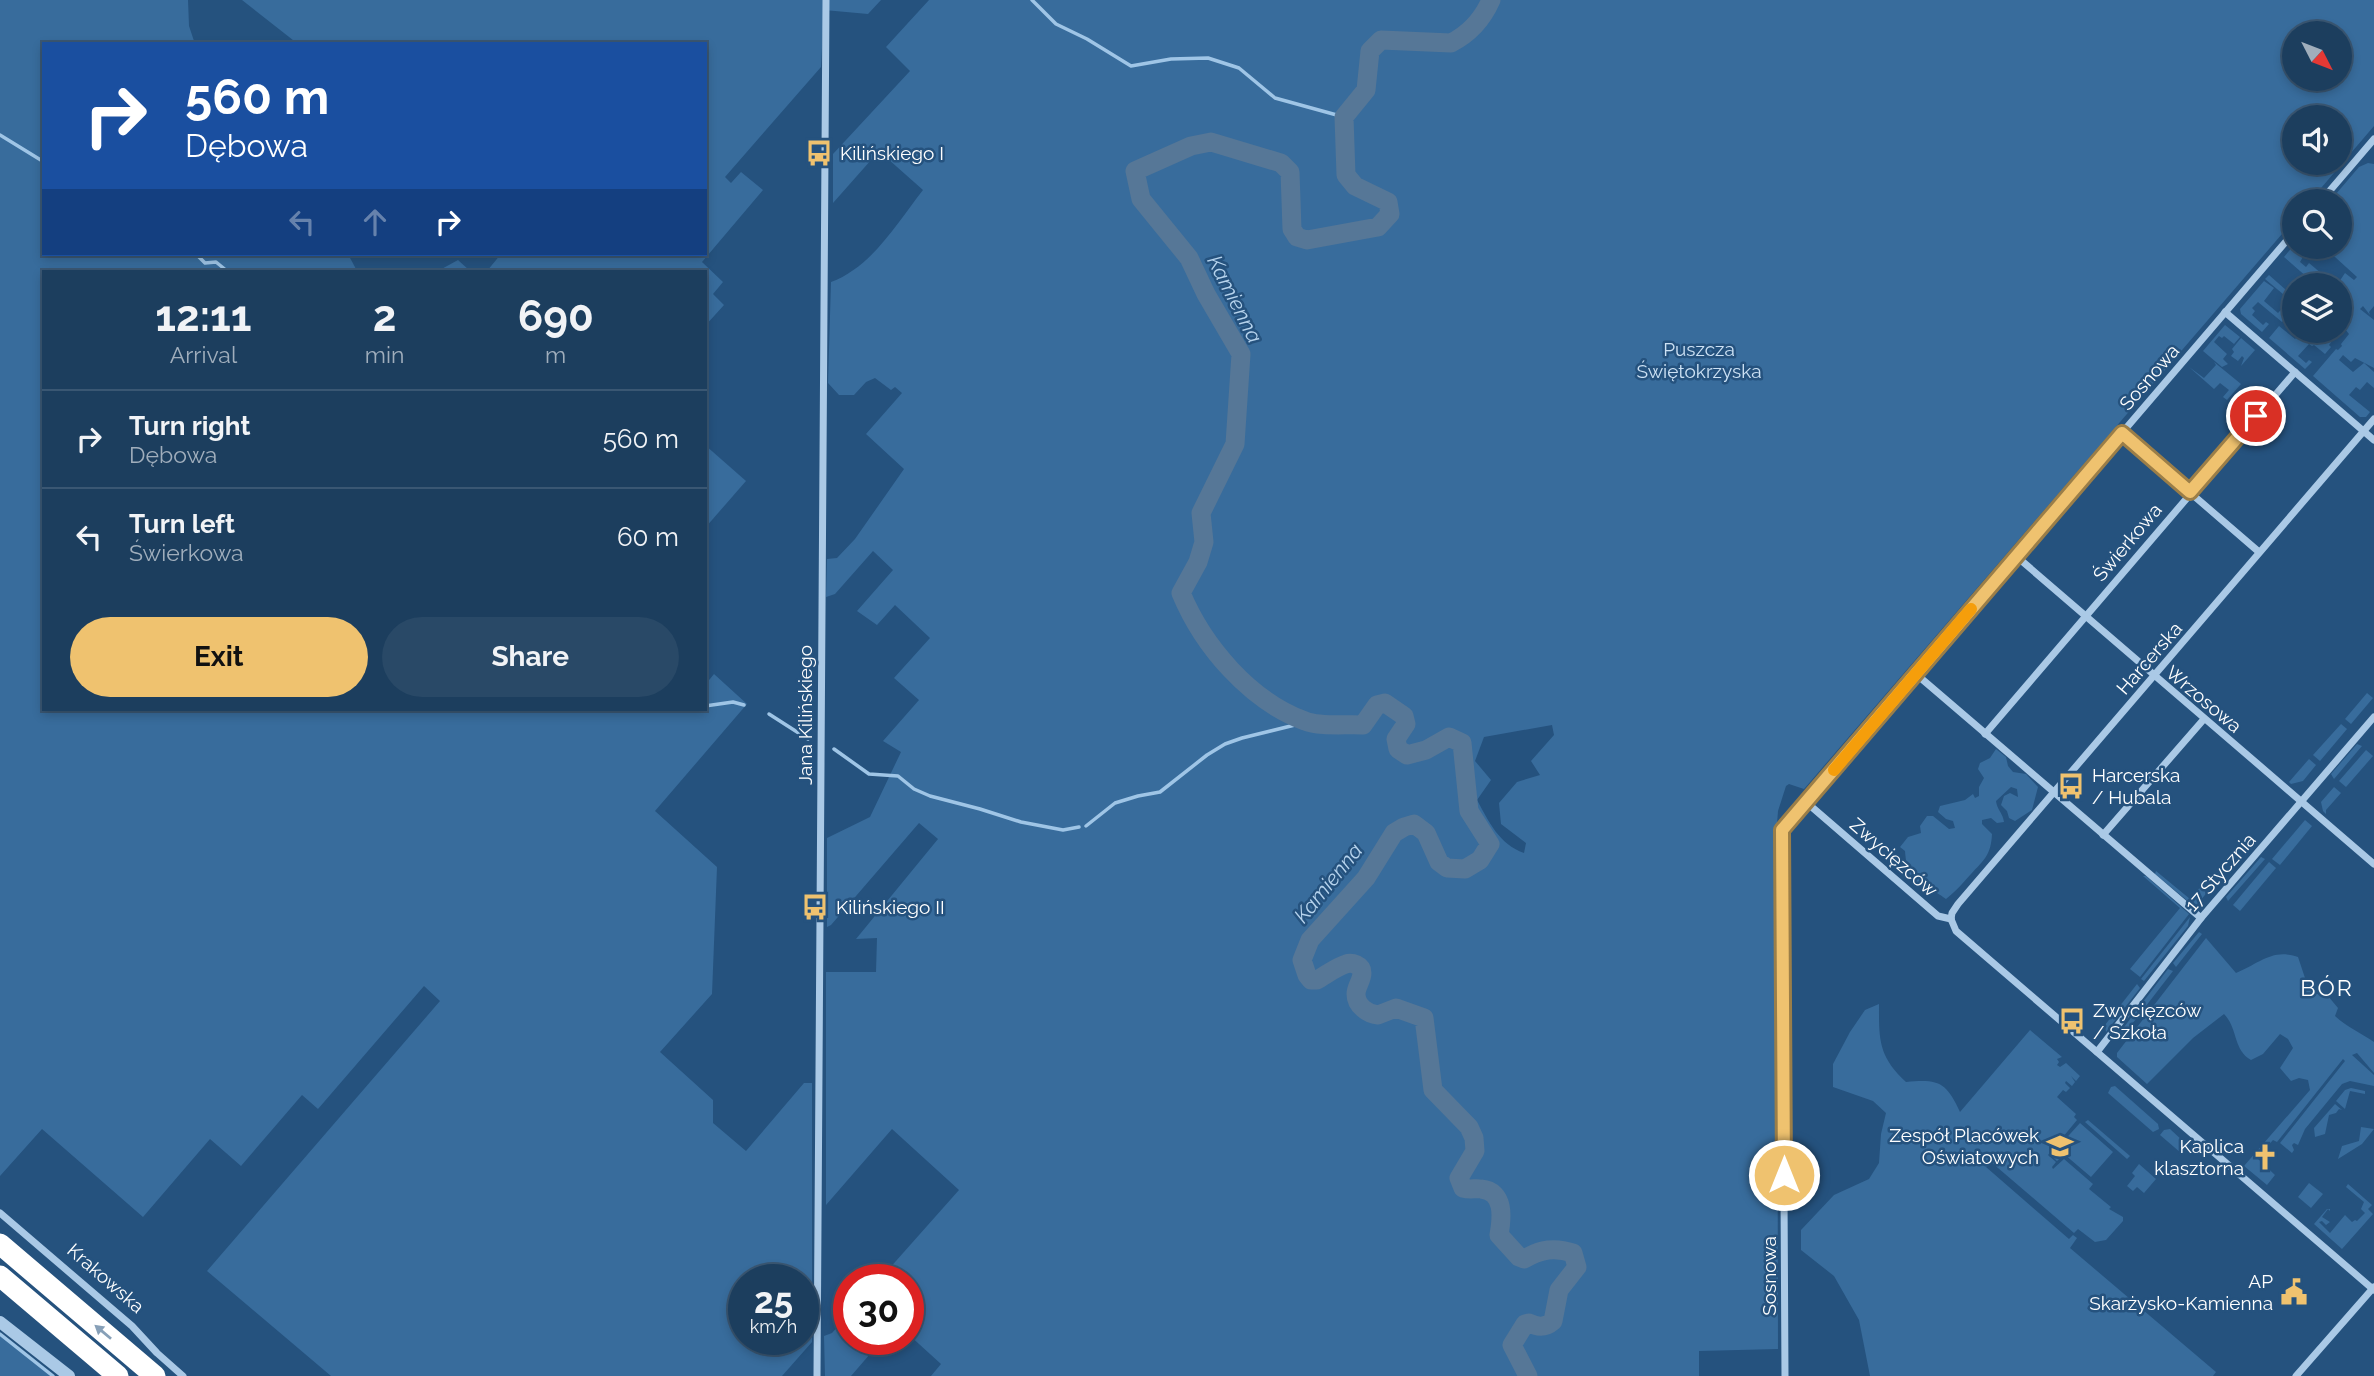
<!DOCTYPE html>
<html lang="en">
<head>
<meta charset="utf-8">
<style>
	:root { --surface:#1c3e5e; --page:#294967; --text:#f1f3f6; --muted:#a0aebc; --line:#3a5773; --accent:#efc26f }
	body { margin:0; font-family:Raleway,sans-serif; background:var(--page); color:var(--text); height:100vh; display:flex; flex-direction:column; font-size:26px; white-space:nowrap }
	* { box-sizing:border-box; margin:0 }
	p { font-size:23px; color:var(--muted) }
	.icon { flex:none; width:38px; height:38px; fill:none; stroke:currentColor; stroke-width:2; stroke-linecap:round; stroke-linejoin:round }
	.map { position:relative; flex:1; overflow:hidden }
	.drawer { position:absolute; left:42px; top:270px; width:665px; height:441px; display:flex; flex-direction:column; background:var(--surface); border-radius:0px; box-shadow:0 4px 10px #0003,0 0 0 2px var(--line) }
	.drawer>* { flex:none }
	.hud { position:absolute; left:42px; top:42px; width:665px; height:214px; border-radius:0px; box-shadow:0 4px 10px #0003,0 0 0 2px var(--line); background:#1a4fa0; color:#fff; overflow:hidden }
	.needle { width:46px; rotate:132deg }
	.controls { position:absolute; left:2282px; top:21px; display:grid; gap:14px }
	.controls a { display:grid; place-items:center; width:70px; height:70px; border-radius:50%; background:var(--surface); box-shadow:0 4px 10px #0003,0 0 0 2px var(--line); font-size:35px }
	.speed { position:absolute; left:728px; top:1264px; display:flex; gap:14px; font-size:35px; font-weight:700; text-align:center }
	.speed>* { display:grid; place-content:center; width:91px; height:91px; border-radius:50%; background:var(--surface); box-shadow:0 4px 10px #0003,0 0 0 2px var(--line); line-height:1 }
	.speed small { font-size:18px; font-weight:400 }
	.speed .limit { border:10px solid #d22; background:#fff; color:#111 }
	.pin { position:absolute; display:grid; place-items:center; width:60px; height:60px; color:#fff; margin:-30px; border:4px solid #fff; border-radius:50%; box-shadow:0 2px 7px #0007 }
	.me { position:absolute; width:77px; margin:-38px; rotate:0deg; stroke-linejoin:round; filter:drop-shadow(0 0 5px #0008) }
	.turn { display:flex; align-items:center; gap:24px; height:147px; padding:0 28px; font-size:32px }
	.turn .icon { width:91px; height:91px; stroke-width:2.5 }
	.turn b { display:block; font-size:49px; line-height:60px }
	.lanes { display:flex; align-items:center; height:66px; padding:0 28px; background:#0003; justify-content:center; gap:35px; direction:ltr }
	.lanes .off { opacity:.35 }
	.eta { display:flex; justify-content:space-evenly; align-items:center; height:119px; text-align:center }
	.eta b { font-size:42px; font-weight:700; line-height:49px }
	.button { display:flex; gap:14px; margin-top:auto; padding:14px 28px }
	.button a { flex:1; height:80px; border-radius:42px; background:var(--accent); color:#111; font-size:28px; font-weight:700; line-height:80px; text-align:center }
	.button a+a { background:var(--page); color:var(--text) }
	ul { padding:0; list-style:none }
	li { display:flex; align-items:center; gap:21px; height:98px; padding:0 28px; border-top:2px solid var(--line) }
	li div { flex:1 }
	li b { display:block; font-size:26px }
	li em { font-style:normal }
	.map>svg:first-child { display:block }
	.green { fill:#386c9c; fill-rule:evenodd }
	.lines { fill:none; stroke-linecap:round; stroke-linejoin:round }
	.stream { stroke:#9fc5e6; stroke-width:3.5 }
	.river { stroke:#567797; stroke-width:19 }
	.minor { stroke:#aac9e6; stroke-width:7 }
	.tertiary { stroke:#aac9e6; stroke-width:12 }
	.motorway { stroke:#fff; stroke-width:21 }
	.oneway { fill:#87a0b8 }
	.route-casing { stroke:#9b7e48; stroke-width:18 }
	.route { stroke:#efc26f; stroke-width:12 }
	.slow { stroke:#f59e0b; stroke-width:12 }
	.labels { text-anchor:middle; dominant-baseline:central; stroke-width:5; stroke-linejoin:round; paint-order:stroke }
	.poi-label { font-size:19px; fill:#fff; stroke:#25527e; text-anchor:start }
	.park-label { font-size:19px; fill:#cde2f5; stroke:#25527e }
	.street-label { font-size:19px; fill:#fff; stroke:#25527e }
	.water-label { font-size:21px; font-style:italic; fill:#b6d3ed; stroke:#25527e }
	.quarter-label { font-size:23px; letter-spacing:2px; fill:#fff; stroke:#25527e }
</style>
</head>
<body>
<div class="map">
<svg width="2374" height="1376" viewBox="0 0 2374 1376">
	<rect width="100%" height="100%" fill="#25527e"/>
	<g class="green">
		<path d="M0,0H188L189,26L195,44H44V254H348L357,271H44V709H705V685L714,674L747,704L655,811L717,867L712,994L660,1052L713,1100V1123L746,1151L804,1083H812V1342L782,1376H331L207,1271L440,1001L424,986L318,1109L302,1095L241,1166L210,1139L143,1217L42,1129L0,1176ZM744,1279H803V1339H744Z"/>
		<path d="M242,0H881L868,14L824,10L821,67L725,177L731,183L741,172L763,190L702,262L723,282L713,294L724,305L705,326V271H487L501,254H705V44H298Z"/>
		<path d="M929,0H2374V126L2310,201H2294V220L1804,789L1789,784L1786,786L1778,811L1777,824L1778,1349L1699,1351V1376H931L941,1364L908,1334V1279H880L959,1190L892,1129L826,1205V972H876L877,938L856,939L938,839L919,823L831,925L827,927V838L870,817L901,752L883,741L919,700L894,678L930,638L895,605L877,625L857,611L893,570L873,551L835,594L826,597L827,559L837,558L855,539L904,469L866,434L902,393L895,387L891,390L875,378L866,382L854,395H839L828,383L831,282C872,267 897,223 923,190L879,151L833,203V154L910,71L886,47ZM2340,33V79H2294V33ZM2340,117V163H2294V117ZM1552,725L1554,735L1531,761L1540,775L1517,782L1499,803L1501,824L1526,843L1524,853C1499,844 1489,822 1477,800L1491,780L1475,761L1484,737Z"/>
		<path d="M2368,163L2374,164V306L2369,312L2370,315L2363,306L2360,309L2374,320V368L2355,358L2351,362L2343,355L2339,360L2353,372L2364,363L2374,372V388L2367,382L2360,390L2356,387L2349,395L2370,412L2366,417H2360L2313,376L2336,349L2338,350L2342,346L2341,344L2349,334L2345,329L2348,325L2340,315V285H2337L2345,273L2354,280L2357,277L2324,247L2329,251L2333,247H2340V201H2330L2359,167Z"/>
		<path d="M2294,245V247H2302L2307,250L2300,262L2306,267L2309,263L2335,285H2316L2284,257Z"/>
		<path d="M458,260L470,271H438Z"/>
		<path d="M2269,275L2294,297V327L2285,319L2282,322L2258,302L2252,308L2255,311L2252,315L2263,325L2266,322L2269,324L2262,332L2241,314L2240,309L2264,281L2274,288L2264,301L2278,313L2290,300L2265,279Z"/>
		<path d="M2340,321L2345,325L2329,345L2331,347L2325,354L2314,345L2312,346L2309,344L2298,356L2306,363L2309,360L2312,362L2305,369L2269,338L2279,326L2295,339L2301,333L2299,331H2340Z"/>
		<path d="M2225,325L2240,337L2234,344L2224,336L2222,338L2219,336L2214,342L2227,354L2223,359L2228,364L2222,367L2203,351Z"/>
		<path d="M2241,338L2255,350L2241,366L2244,358L2242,356L2238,361L2231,356L2234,352L2232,349Z"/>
		<path d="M2214,362L2241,384L2227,400L2223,397L2229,390L2220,383L2214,389L2189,367L2204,378L2216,365Z"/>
		<path d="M705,445L746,481L705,528Z"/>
		<path d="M2367,693L2373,698L2351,724L2345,719Z"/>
		<path d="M2341,724L2347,729L2320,761L2313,755Z"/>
		<path d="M2357,744L2362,746L2334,779L2331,774Z"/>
		<path d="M1996,749L2006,757L2008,766L2013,772L2026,774L2038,787L2032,810L2015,821L2009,818L2007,811L2001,805L2004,796L2010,793L2018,797L2017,789L2011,787L1996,801C1997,810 2003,813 2004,822L1997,823L1991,818L1982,820V824L1992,834C1991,855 1984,860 1971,874C1963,883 1956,891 1946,899C1920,879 1908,890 1905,851L1900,847L1908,837L1921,833L1920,826L1927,816H1933L1949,829L1955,828L1953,821L1946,819L1938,812L1940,806L1965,800L1973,794L1975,798L1979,796V787L1984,778L1978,769L1980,763L1990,758Z"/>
		<path d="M2366,750L2373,756L2346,787L2339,781Z"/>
		<path d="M2309,759L2316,765L2303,781L2291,784L2289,782Z"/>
		<path d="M2334,787L2341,793L2326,810V814L2323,811L2321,802Z"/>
		<path d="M2305,820L2312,826L2280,865L2272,859Z"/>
		<path d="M2261,857L2265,859L2228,901L2226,897Z"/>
		<path d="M2269,862L2276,868L2240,911L2233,905Z"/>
		<path d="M2156,871L2190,899L2203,884L2209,890L2195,907L2155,874Z"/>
		<path d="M2143,876H2146L2189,914L2140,977L2130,969L2180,908Z"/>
		<path d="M2190,917L2188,926L2144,981L2141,979Z"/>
		<path d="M2199,932L2202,934L2176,967L2173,963Z"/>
		<path d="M2206,938L2236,973C2259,964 2272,948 2298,957L2306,981L2312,993L2328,996L2338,1008L2335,1016C2347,1027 2361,1033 2374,1042V1073L2357,1053L2352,1055L2374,1075V1086L2350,1081L2342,1084L2305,1129L2298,1145L2294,1143L2292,1145L2294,1150L2292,1153L2280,1143L2345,1061L2343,1059L2277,1142L2273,1140L2257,1158L2275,1175L2267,1185L2244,1166L2310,1090L2308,1080L2299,1078L2291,1081L2280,1068L2293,1048L2288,1039L2280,1034L2263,1054L2251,1060C2233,1050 2238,1028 2224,1014L2193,1038L2147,1084L2117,1057V1053Z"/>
		<path d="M2168,969L2173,971L2122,1037L2115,1039Z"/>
		<path d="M2137,984L2140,988L2106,1032L2105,1025Z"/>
		<path d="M1879,1004C1879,1039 1878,1056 1906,1082C1939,1079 1946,1082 1960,1112L2030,1030L2062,1057L2057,1059L2059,1062L2057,1065L2060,1067L2066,1063L2080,1076L2076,1081L2071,1076L2075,1082L2072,1086L2066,1081L2065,1083L2070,1088L2066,1092L2063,1090L2057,1097L2076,1114L2074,1117L2077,1120L2048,1155L2056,1162L2052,1167L2053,1169L2064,1159L2093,1184L2089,1189L2111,1207L2109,1209L2123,1217V1221L2106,1240L2095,1242L2078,1229L2074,1233L1991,1162L1986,1167L2069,1239L2073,1235L2077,1238L2070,1248L2216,1372L2213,1376H1870L1859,1320L1834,1276L1801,1250V1230L1834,1195L1869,1179L1879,1163L1881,1134L1886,1113L1873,1101L1833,1087V1064L1850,1032L1865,1010Z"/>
		<path d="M2115,1086L2158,1124L2159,1129L2153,1132L2108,1093L2111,1087Z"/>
		<path d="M2351,1088L2365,1091V1094L2350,1091L2345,1109L2336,1101L2345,1090Z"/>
		<path d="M2335,1104L2342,1110L2339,1109L2336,1113L2329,1115L2325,1134L2315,1137L2314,1128Z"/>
		<path d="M2088,1120L2130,1156L2127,1159L2085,1122Z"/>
		<path d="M2080,1123L2113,1152L2091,1177L2064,1154L2057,1161L2051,1155Z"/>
		<path d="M2361,1127L2374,1129L2362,1144L2338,1159L2342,1146L2359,1141Z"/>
		<path d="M2170,1129L2184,1142L2185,1146L2181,1153L2160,1135L2164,1130Z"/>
		<path d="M2139,1164L2156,1179L2144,1193L2137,1187L2133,1191L2127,1186L2135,1176L2132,1173Z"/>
		<path d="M2309,1183L2323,1194L2311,1208L2298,1197Z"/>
		<path d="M2348,1184L2372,1205L2368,1209L2373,1214L2342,1249L2314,1224L2327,1209H2330V1211L2328,1209L2322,1217L2330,1222L2326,1225L2322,1221L2319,1222L2330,1233L2345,1215L2352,1222L2355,1220L2357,1221L2365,1213L2361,1209L2364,1202L2346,1187Z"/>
		<path d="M849,1314V1339H883L851,1376H825L824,1336L832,1333Z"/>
		<path d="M0,1332V1333L52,1376H0Z"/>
	</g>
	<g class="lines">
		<g class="stream">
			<path d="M1032,0L1056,24L1087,39L1131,66L1171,59L1208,58L1239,68L1275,98L1344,117"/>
			<path d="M0,135L44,162"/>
			<path d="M196,254L205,263L216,262L227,271"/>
			<path d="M705,706L733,702L744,705"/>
			<path d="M769,714L808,739"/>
			<path d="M834,749L869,774L898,776L914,789L930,796L980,809L1021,822L1063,830L1079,827"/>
			<path d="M1086,826L1115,803L1138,796L1160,792L1207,755L1225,744L1242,738L1307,722"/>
			<path d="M0,1334L53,1376"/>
		</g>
		<path class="river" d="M1491,0C1483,18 1469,34 1451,43L1381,40L1370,51L1366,90L1344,117L1346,175L1355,186L1388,202L1390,214L1378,227L1307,240L1297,237L1292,229L1290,172L1281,163L1211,142L1191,146L1135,171L1141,199L1189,258L1206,294L1241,354L1235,444L1201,513L1204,542L1198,562L1181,593C1203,646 1250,701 1305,721C1319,727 1347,724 1363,725L1377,705L1385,703L1404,716L1406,724L1396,739L1398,749L1407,755L1426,750L1449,737L1462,743L1469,811L1490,844L1480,860L1465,869L1447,868L1439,862L1426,833L1414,824L1404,827L1394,833L1366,878L1310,940L1302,960L1307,975L1311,980H1317C1326,975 1336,967 1346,964C1352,962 1362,965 1362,973C1362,980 1356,987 1356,994C1356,1006 1368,1014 1378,1015L1396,1008L1424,1018L1433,1090L1469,1127L1474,1138L1475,1151L1459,1178L1463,1188C1470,1190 1475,1188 1481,1189C1505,1191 1502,1218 1499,1235L1519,1257L1524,1259C1541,1249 1555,1247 1573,1253L1577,1267L1559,1290L1553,1321C1545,1328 1537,1327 1529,1323L1525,1324L1512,1345L1528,1376"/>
		<g class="minor">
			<path d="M2321,201L2374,139"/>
			<path d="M2225,312L2374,440"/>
			<path d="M2121,433L2259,552"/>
			<path d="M2016,556L2374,864"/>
			<path d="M1916,674L2201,918"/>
			<path d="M1985,734L2295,372"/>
			<path d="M1806,802L1938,916L1951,919"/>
			<path d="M2103,835L2204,719"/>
			<path d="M1951,919L1952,913L1958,904L2374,419"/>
			<path d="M1951,919L1956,931L2374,1290"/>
			<path d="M2097,1052L2201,918L2374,717"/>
			<path d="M0,1213L132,1326L157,1353L183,1376"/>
			<path d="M817,1376L826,0"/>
			<path d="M1785,1376L1782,830L2294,232"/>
			<path d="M2296,1376L2374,1287"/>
		</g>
		<path class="tertiary" d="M0,1322L69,1376"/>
		<g class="motorway">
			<path d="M0,1244L155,1376"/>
			<path d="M0,1276L118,1376"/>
		</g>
	</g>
	<defs><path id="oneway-solid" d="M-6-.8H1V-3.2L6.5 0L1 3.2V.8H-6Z" transform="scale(1.75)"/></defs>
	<use class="oneway" href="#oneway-solid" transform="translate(103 1332) rotate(-140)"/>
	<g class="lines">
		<g class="route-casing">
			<path id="route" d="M1784,1175L1782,830L2122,433L2190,492L2256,416"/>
		</g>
		<use href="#route" class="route"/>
		<path class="slow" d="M1834,770L1971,609"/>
	</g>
	<defs>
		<g id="bus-bare" transform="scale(2.1)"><path d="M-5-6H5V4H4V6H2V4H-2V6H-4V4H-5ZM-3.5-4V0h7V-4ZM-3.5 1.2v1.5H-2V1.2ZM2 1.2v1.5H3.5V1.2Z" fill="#efc26f" stroke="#25527e" stroke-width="2.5" paint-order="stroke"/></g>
		<g id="school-bare" transform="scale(2.1)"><path d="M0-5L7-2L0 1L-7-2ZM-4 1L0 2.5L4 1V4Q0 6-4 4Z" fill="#efc26f" stroke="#25527e" stroke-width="2.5" paint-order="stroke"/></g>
		<g id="church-bare" transform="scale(2.1)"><path d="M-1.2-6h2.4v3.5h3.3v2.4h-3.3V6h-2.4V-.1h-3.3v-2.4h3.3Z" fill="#efc26f" stroke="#25527e" stroke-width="2.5" paint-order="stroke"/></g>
		<g id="civic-bare" transform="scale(2.1)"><path d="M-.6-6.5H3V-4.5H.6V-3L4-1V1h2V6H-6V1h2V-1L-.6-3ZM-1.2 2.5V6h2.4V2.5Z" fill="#efc26f" stroke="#25527e" stroke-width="2.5" paint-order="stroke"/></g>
	</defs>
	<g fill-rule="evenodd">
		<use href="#bus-bare" x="819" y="153"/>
		<use href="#bus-bare" x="2071" y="786"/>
		<use href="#bus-bare" x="815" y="907"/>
		<use href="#bus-bare" x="2072" y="1021"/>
		<use href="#school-bare" x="2060" y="1146"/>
		<use href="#church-bare" x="2265" y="1157"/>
		<use href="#civic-bare" x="2294" y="1292"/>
	</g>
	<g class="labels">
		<g class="poi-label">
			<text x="840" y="153">Kilińskiego I</text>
			<text x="2092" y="775">Harcerska<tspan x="2092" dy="22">/ Hubala</tspan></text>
			<text x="836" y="907">Kilińskiego II</text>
			<text x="2093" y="1010">Zwycięzców<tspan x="2093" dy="22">/ Szkoła</tspan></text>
			<text x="2039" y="1135" text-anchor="end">Zespół Placówek<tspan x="2039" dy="22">Oświatowych</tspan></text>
			<text x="2244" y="1146" text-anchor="end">Kaplica<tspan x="2244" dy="22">klasztorna</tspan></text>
			<text x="2273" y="1281" text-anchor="end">AP<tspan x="2273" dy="22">Skarżysko-Kamienna</tspan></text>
		</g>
		<g class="park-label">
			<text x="1699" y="349">Puszcza<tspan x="1699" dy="22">Świętokrzyska</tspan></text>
		</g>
		<g class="street-label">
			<text transform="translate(2149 377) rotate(-49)">Sosnowa</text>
			<text transform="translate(2127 542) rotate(-50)">Świerkowa</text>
			<text transform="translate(2149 658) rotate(-49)">Harcerska</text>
			<text transform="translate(2204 699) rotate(40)">Wrzosowa</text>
			<text transform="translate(805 715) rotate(-90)">Jana Kilińskiego</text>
			<text transform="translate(1894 857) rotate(41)">Zwycięzców</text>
			<text transform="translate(2220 872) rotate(-49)">17 Stycznia</text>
			<text transform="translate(1769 1276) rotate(-90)">Sosnowa</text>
			<text transform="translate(106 1278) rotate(41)">Krakowska</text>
		</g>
		<g class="water-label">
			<text transform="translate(1235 299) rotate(63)">Kamienna</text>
			<text transform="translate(1328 883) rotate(-51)">Kamienna</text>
		</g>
		<g class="quarter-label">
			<text x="2327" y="987">BÓR</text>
		</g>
	</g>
</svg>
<div class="controls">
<a><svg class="needle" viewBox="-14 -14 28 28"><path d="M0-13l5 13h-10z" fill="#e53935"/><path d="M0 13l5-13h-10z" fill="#a0aebc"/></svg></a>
<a><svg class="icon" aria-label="sound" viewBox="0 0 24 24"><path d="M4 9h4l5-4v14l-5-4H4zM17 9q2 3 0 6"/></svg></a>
<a><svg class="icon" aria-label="search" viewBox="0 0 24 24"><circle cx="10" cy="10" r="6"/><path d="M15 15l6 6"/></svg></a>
<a><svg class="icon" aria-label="layers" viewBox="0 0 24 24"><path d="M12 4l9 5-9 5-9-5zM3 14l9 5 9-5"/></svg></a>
</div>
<div class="speed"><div>25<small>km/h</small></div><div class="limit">30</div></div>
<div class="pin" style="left:2256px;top:416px;background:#d93025"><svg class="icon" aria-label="arrive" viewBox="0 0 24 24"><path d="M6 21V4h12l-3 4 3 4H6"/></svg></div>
<svg class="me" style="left:1784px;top:1175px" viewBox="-20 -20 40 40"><circle r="17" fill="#efc26f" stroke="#fff" stroke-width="3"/><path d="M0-11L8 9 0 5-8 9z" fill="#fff"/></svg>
<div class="hud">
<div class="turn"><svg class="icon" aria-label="right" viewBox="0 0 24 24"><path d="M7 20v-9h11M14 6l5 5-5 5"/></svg><div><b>560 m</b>Dębowa</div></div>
<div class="lanes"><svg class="icon off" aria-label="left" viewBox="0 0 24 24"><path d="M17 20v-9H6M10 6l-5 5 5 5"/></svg><svg class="icon off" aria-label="ahead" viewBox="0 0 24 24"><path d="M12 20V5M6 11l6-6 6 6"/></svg><svg class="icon" aria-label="right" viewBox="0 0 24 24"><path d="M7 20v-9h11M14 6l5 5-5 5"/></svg></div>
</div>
<section class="drawer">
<div class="eta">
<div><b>12:11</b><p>Arrival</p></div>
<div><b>2</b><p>min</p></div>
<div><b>690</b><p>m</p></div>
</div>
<ul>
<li><svg class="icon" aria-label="right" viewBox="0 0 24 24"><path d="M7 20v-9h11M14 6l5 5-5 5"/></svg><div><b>Turn right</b><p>Dębowa</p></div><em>560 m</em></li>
<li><svg class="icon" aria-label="left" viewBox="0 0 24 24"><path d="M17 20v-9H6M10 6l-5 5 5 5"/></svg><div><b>Turn left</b><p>Świerkowa</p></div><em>60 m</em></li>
</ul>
<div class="button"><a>Exit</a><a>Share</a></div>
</section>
</div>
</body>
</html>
